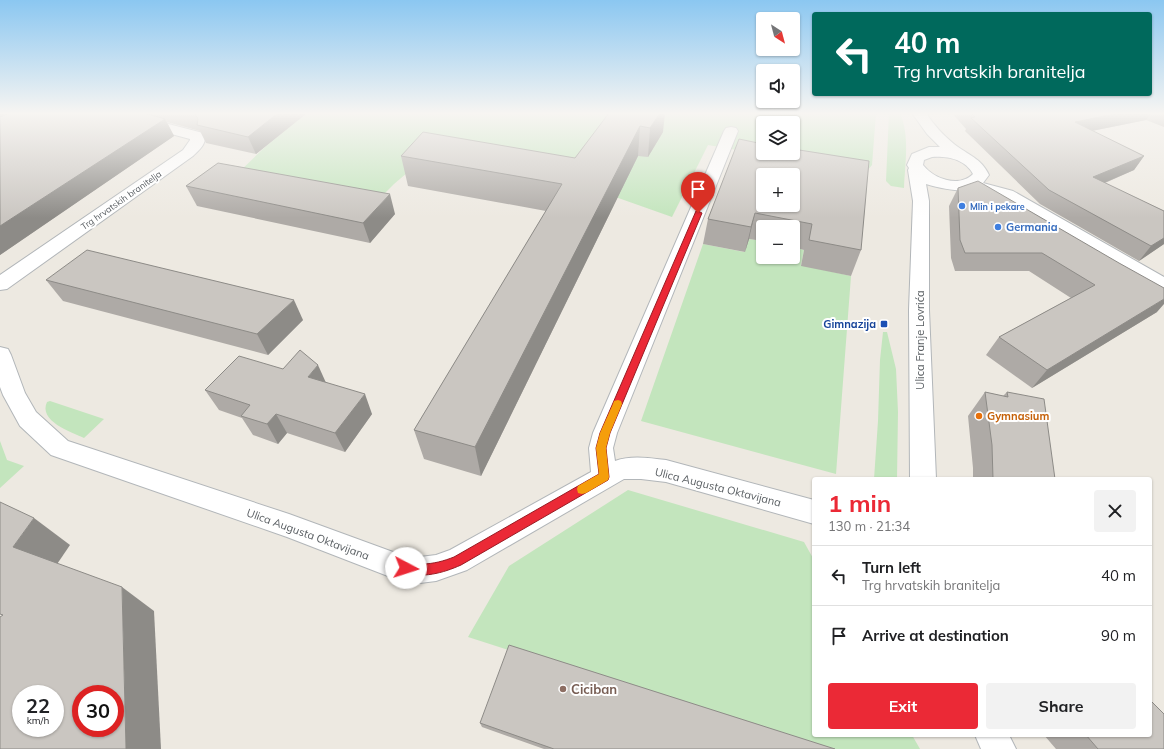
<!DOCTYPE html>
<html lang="en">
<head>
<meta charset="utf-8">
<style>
	:root { --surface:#fff; --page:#f2f2f2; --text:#202124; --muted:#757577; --line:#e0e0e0; --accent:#eb2936 }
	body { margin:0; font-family:Mulish,sans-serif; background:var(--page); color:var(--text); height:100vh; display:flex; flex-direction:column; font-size:15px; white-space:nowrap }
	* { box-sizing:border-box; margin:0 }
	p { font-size:13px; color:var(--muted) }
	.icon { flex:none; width:22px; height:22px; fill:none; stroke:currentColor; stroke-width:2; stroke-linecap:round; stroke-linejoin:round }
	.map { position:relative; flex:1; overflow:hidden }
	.details { position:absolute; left:812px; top:477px; width:340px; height:260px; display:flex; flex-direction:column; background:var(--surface); border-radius:4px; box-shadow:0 1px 3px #0004 }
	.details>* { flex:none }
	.hud { position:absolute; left:812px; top:12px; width:340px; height:84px; border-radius:4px; box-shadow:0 1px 3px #0004; background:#00695c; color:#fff; overflow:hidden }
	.needle { width:26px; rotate:144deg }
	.tools { position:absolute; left:756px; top:12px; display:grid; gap:8px }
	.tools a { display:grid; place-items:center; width:44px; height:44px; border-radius:4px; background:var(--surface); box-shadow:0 1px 3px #0004; font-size:20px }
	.speed { position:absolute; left:12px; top:685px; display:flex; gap:8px; font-size:20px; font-weight:700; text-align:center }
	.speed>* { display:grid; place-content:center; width:52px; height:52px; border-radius:50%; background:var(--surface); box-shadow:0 1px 3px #0004; line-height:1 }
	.speed small { font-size:10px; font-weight:400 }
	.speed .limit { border:6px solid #d22; background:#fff; color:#111 }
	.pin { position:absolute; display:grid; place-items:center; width:34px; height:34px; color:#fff; margin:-41px -17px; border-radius:50% 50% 50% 0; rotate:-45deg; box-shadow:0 0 4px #0007 }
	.pin .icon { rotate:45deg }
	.me { position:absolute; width:44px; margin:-22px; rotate:95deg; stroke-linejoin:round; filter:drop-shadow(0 0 3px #0008) }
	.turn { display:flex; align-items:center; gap:14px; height:84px; padding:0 16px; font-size:18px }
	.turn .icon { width:52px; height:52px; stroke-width:2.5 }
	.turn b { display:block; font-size:28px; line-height:34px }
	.round { display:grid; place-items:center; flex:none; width:42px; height:42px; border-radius:4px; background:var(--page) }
	.head { display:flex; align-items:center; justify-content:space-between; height:68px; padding:0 16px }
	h1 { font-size:24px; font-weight:700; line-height:30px; color:var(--accent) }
	.primary-button { display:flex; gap:8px; margin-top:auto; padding:8px 16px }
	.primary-button a { flex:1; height:46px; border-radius:4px; background:var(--accent); color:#fff; font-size:16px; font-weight:700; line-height:46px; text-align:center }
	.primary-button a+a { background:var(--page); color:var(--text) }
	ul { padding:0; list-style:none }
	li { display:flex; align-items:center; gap:12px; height:60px; padding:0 16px; border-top:1px solid var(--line) }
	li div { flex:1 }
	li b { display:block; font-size:15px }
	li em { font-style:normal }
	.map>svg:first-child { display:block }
	.green { fill:#c3e5bd; fill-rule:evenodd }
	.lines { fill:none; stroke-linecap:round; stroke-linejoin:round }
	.minor-casing { stroke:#b2b6b9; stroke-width:2 }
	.minor { fill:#fff; fill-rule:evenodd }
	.wall { fill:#aeaaa6 }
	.shaded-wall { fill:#8d8b87 }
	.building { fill:#cac6c1; stroke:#8d8b87; fill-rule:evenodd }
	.route { fill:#eb2936; stroke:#991b23 }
	.slow { fill:#f59e0b }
	.shop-dot { fill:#3f7fe0; stroke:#fff; stroke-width:1.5 }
	.transit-dot { fill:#1a4fb4; stroke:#fff; stroke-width:1.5 }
	.food-dot { fill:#e8710a; stroke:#fff; stroke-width:1.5 }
	.education-dot { fill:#8d6e63; stroke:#fff; stroke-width:1.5 }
	.labels { text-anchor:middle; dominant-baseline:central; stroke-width:4; stroke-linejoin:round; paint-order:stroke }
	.far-street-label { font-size:9px; fill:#5a5f63; stroke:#fff }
	.far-shop-label { font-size:9px; font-weight:bold; fill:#366cbe; stroke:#fff; text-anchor:start }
	.shop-label { font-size:11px; font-weight:bold; fill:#366cbe; stroke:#fff; text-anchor:start }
	.transit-label { font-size:11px; font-weight:bold; fill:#164399; stroke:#fff; text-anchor:end }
	.street-label { font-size:11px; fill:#5a5f63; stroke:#fff }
	.food-label { font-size:11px; font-weight:bold; fill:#c56008; stroke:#fff; text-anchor:start }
	.near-education-label { font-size:13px; font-weight:bold; fill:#785e54; stroke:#fff; text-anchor:start }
</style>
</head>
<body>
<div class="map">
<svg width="1164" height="749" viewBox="0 0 1164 749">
	<rect width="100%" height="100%" fill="#ede9e1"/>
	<g class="green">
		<path d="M306,113H876L872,165L866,172L708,145L672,217L607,194L421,161L394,184L379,199L238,173L265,147ZM763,123H793V153H763Z"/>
		<path d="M889,113H900C910,136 905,164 904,188L891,186L886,181Z"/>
		<path d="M749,239L763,241V257H793V247L804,250L801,265L851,276L836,474L641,421L703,244L744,252Z"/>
		<path d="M883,332H887L896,369L898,412L897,479H874L878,421L880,360Z"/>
		<path d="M50,401L104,419L84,438C71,432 38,421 47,402Z"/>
		<path d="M0,441L7,460L24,466L0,488Z"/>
		<path d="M628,490L804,542L814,560V735H912L920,749H819L468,637L509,566Z"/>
	</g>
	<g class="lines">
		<g class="minor-casing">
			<g id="minor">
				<path d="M102,113H126L203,133C209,142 199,150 193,156L7,289L0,290V275L183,150L190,140V139L104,116Z"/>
				<path d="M912,113H926C934,125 943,135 954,144C968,155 981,158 989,175L983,183L1013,191L1164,277V291L1157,290L1001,199C975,189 953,193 926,184L929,201V310L936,479H910L909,310L913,201L908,170L909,168L907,165L912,154L929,147H940L927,134ZM932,157C947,156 965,159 973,174C959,188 934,179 923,165L924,160Z"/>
				<path d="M731,127L736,128L738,131L617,433L613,448L615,461C631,455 649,458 666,460L814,500V524L666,482L641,479H624L467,570L436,581L420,583L393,578L287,537L51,455L20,426L3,395L0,387V347L8,349L11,355L25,393L36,412L68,441L289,514L393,552L420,557L436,555L450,550L591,472L589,448L593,433L724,131L726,128Z"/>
				<path d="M975,735H1009L1016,749H981Z"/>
			</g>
		</g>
		<use href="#minor" class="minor"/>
	</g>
	<g class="wall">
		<path d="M0,113H307L256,154L206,143L200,131L167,122L174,136L0,255Z"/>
		<path d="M609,113L663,132L648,157L638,156L481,476L424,459L414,430L546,211L408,186L401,156L575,158Z"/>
		<path d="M952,113H1164V127L1146,120L1092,131L1144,156L1134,170L1105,183L1164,211V244L1139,261L1040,204L965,131L966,129Z"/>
		<path d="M739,139L861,250L851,276L801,266L804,250L793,247V227H763V241L749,239L745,252L703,244L708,219Z"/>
		<path d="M186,186L395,214L370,243L197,206Z"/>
		<path d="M958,188L1157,312L1032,388L986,355L999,337L1071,298L1029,271H955L951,258L949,206Z"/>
		<path d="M46,280L303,320L268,355L63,301Z"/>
		<path d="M326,382L372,414L345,452L287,433L278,444L253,435L242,418L219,410L205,390Z"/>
		<path d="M985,392L1003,396L1007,392L1055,479H973V468L968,416Z"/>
		<path d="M480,723L835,749H544L482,727Z"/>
		<path d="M1044,735H1150L1164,749H1056Z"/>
	</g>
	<g class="shaded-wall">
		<path d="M0,113H30L0,127Z"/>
		<path d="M278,113H307L256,154L248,137Z"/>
		<path d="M660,113H665L663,132L648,157L650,128Z"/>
		<path d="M1119,113H1151L1146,120L1066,136L1075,122Z"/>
		<path d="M165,119L174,136L0,255V226Z"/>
		<path d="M640,126L638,156L481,476L475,447Z"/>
		<path d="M1144,156L1134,170L1083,192L1093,177Z"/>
		<path d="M390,194L395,214L370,243L363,223Z"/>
		<path d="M755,213L749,239L745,252L751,227Z"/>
		<path d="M1164,238V244L1139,261L1151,246Z"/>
		<path d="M1164,299V304L1157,312L1032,388L1047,370Z"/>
		<path d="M294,300L303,320L268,355L257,334Z"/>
		<path d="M318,365L327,385L308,377Z"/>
		<path d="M365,394L372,414L345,452L335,433Z"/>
		<path d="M276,414L287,433L278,444L267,424Z"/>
		<path d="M34,518L70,545L51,573L13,547Z"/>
		<path d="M122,587L154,611L161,749H126Z"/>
	</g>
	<g class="building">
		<path d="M10,113H144L165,119L0,226V117Z"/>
		<path d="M192,113H278L248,137L197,125L198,119L195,114Z"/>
		<path d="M609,113H660L650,128L640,126L475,447L414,430L562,184L401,156L423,132L575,158Z"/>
		<path d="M971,113H1119L1075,122L1144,156L1093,177L1164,211V238L1151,246L1049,190L971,118L975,117Z"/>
		<path d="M739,139L763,144V153H793V149L869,161L861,250L809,240L812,224L755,213L751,227L708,219ZM763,175H793V205H763Z"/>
		<path d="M218,163L390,194L363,223L186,186Z"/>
		<path d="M978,181L1119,263L1164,288V299L1047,370L999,337L1095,285L1042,253H965L960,240L958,188Z"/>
		<path d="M87,250L294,300L257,334L46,280Z"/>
		<path d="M300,350L318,365L308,377L365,394L335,433L276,414L267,424L241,416L250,405L205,390L239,356L283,369Z"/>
		<path d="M985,392L1008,397L1007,392L1044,399L1055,479H993L992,445Z"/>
		<path d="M0,502L34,518L13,547L122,587L126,749H0V617L3,615L0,614ZM21,694H55V728H21ZM81,694H115V728H81Z"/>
		<path d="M509,645L835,749H554L480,723Z"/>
		<path d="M1150,700L1164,714V749H1098L1086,735H1150Z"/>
	</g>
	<linearGradient id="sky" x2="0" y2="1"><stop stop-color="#8bc7f1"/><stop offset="0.52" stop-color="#f7f5f2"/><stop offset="1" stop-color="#f7f5f2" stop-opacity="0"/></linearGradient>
	<rect width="1164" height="218" fill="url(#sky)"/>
	<path class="route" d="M696,211H698L702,213L610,433L606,448L609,477L608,480L461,565C443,573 422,579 402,572L400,568L402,564C409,561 415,565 422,564C433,564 444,561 454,557L599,474L596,448L600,433Z"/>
	<path class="slow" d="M618,400L621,401L622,404L610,433L606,448L609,477L608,480L586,493L582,494L578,493L577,489L578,486L599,474L596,448L600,433L613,404L614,401Z"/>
	<g class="shop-dot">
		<circle cx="962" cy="206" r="4"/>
		<circle cx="998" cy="227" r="4"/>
	</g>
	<rect class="transit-dot" x="880" y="320" width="8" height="8" rx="2"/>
	<circle class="food-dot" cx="979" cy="416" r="4"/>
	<circle class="education-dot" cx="563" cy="689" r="4"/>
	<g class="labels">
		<g class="far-street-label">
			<text transform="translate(121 200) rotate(-35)">Trg hrvatskih branitelja</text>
		</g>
		<g class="far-shop-label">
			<text x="970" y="206">Mlin i pekare</text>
		</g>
		<g class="shop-label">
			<text x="1006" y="227">Germania</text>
		</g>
		<g class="transit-label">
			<text x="876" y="324">Gimnazija</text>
		</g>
		<g class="street-label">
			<text transform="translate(920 340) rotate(-90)">Ulica Franje Lovrića</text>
			<text transform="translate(718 487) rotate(14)">Ulica Augusta Oktavijana</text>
			<text transform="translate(308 534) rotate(20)">Ulica Augusta Oktavijana</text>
		</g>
		<g class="food-label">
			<text x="987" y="416">Gymnasium</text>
		</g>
		<g class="near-education-label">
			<text x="571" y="689">Ciciban</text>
		</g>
	</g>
</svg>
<div class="tools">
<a><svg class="needle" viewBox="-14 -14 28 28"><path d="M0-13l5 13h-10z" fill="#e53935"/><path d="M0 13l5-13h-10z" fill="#757577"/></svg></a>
<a><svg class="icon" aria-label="sound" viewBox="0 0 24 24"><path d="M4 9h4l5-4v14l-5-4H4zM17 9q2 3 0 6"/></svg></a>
<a><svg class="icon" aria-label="layers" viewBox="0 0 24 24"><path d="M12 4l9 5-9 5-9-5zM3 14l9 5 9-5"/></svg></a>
<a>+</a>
<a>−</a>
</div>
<div class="speed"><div>22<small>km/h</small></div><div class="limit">30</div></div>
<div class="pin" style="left:698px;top:213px;background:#d93025"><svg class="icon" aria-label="arrive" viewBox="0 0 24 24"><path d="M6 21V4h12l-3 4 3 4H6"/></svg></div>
<svg class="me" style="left:406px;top:568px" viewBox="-20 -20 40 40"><circle r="19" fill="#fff"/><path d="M0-13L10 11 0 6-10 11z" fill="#eb2936"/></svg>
<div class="hud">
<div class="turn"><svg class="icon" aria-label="left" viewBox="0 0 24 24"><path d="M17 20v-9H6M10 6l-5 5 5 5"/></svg><div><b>40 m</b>Trg hrvatskih branitelja</div></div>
</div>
<section class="details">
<div class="head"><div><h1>1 min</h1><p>130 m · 21:34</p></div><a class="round"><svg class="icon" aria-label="close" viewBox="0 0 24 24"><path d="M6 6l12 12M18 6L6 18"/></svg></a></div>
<ul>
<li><svg class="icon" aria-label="left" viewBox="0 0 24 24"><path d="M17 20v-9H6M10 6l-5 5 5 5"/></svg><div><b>Turn left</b><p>Trg hrvatskih branitelja</p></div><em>40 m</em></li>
<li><svg class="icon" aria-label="arrive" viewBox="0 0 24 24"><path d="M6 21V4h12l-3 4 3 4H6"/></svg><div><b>Arrive at destination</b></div><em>90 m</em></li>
</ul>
<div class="primary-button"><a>Exit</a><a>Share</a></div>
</section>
</div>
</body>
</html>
